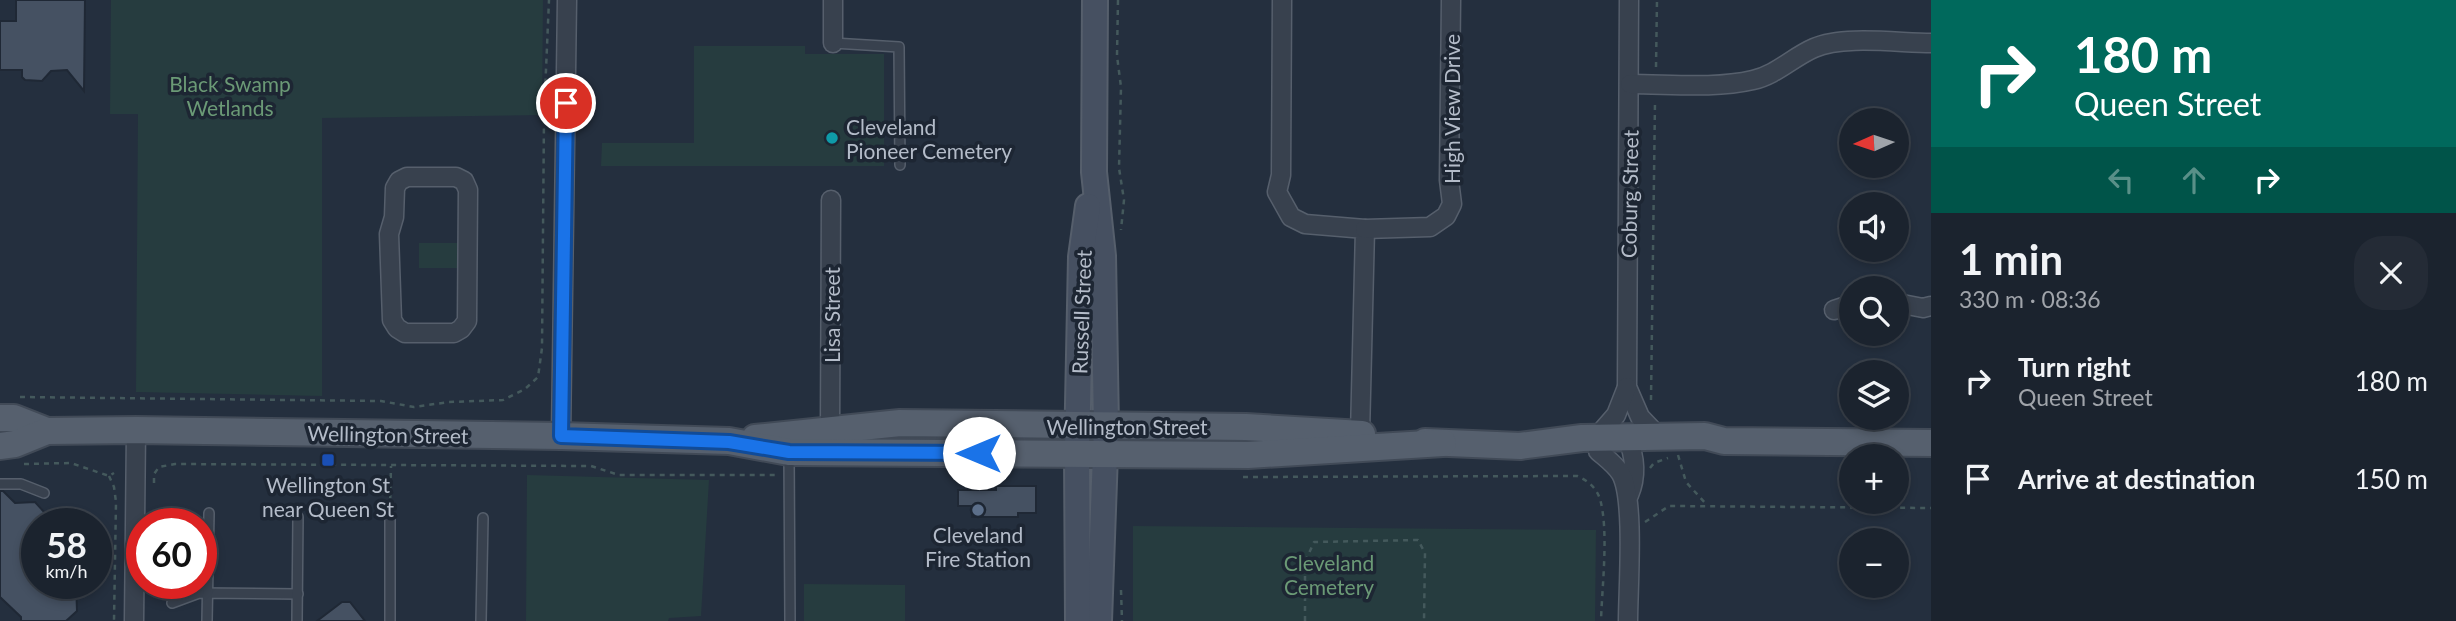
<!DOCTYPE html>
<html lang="en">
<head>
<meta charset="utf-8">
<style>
	:root { --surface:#1b232e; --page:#242b36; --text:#f1f3f6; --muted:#a0a4aa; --line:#39404a }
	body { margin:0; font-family:Lato,sans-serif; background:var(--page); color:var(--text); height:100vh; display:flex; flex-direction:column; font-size:26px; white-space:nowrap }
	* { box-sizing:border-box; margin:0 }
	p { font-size:23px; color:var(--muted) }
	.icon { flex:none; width:38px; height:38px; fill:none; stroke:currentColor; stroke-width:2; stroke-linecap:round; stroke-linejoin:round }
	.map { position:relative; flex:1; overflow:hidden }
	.side { display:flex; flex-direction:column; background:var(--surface); width:525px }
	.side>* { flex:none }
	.hud { background:#00695c; color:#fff; overflow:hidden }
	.needle { width:46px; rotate:267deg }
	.fabs { position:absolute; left:1839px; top:108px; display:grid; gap:14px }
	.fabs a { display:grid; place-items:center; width:70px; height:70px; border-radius:50%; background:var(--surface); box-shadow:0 4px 10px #0003,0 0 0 2px var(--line); font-size:35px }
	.speed { position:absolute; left:21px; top:508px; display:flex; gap:14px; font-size:35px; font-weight:700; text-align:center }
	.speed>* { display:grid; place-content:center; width:91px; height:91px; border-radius:50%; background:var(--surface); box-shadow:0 4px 10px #0003,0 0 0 2px var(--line); line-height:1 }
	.speed small { font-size:18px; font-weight:400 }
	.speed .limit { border:10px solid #d22; background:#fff; color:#111 }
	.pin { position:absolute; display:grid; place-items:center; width:60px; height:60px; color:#fff; margin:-30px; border:4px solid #fff; border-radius:50%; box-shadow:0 2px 7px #0007 }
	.me { position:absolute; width:77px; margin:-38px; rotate:270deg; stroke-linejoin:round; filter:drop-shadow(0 0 5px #0008) }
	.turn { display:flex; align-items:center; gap:24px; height:147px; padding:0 28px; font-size:32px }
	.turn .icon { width:91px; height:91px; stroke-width:2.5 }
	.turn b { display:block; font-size:49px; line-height:60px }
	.lanes { display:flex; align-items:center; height:66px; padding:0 28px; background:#0003; justify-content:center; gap:35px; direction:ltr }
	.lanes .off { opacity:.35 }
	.round { display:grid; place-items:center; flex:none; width:74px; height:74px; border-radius:28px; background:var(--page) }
	.summary { display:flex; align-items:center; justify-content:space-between; height:119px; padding:0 28px }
	h1 { font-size:42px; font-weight:700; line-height:52px }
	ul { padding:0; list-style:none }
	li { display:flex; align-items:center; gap:21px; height:98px; padding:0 28px }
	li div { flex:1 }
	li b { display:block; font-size:26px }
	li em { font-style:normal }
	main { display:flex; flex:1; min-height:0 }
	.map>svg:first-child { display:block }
	.green { fill:#263c3f }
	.building { fill:#455162; stroke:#1f2835; stroke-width:2 }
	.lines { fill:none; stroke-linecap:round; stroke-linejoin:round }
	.service-casing { stroke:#565f6c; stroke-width:12 }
	.minor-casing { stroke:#565f6c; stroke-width:21 }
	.secondary-casing { stroke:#565f6c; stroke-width:28 }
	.primary-casing { stroke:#414a57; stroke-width:30 }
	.path { stroke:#44595c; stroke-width:2.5; stroke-dasharray:5 5; stroke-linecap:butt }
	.service { stroke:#38414e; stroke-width:9 }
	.minor { stroke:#38414e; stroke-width:18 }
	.secondary { stroke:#465061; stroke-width:24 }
	.primary { stroke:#56606e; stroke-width:26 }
	.route-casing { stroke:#114b97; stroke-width:18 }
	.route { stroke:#1a73e8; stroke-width:12 }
	.culture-dot { fill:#0f9aa8; stroke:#1d2633; stroke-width:2.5 }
	.transit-dot { fill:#1a4fb4; stroke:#1d2633; stroke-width:2.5 }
	.service-dot { fill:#5c6f8a; stroke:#1d2633; stroke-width:2.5 }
	.labels { text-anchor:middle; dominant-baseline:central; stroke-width:7; stroke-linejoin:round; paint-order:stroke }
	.park-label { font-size:21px; fill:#6b9a76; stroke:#1d2633 }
	.street-label { font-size:21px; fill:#b4bcc9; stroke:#1d2633 }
	.poi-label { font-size:21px; fill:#b4bcc9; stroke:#1d2633 }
</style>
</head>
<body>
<main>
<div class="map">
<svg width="1931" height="621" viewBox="0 0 1931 621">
	<rect width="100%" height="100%" fill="#242f3e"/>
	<g class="green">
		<path d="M111,0H543L542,115L322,118V396L136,392L138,114H110Z"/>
		<path d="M694,46H805V54H884V166H601L602,143H694Z"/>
		<rect x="419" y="243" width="41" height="25"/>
		<path d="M527,475L709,480L701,616L669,618L668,621H526Z"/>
		<path d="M1133,526L1596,530L1595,621H1133Z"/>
		<path d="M804,584L905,585V621H804Z"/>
	</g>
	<g class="building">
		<path d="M16,0H85L84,91L67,70L51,71L42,81L25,80L22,77V70H0V21H16Z"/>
		<path d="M996,486H1036V513H1018V517H972V506H958V490H996Z"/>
		<path d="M0,491H3L15,503L35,502L54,523H37V583H76L77,611L66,621H21V617L0,597Z"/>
		<path d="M342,602H350L365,621H317Z"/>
	</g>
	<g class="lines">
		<g class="service-casing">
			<g id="service">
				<path d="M833,43L899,47L900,165"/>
				<path d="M789,454L790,621"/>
				<path d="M0,484H21L44,493"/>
				<path d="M172,603L199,593L298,594"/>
				<path d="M207,621L209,513"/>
				<path d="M297,621L298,517"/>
				<path d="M390,621V518"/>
				<path d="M481,621L483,518"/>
			</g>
		</g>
		<g class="minor-casing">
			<g id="minor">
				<path d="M1282,0L1281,175L1277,192L1291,217L1305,224L1365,229L1360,434"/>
				<path d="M1629,0L1627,387L1640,417L1659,437"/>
				<path d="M833,43V0"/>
				<path d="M1630,84C1670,84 1714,89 1753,80C1776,75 1793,57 1814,48C1843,35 1899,43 1931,43"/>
				<path d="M407,177H456L464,181L468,190L467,321L461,329L454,333H405L397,328L392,320L389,234L394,217L395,188L399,181Z"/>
				<path d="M1365,229L1430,227L1446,216L1452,204L1449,180L1451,0"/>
				<path d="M1897,303L1923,308L1931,306"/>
				<path d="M1834,310L1852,304"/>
				<path d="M830,430L831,200"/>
				<path d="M561,436L567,0"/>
				<path d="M1627,437C1635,456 1637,476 1629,495"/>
				<path d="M1596,438L1616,415L1627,387"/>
				<path d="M1598,451C1606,458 1616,465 1621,474C1635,499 1628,589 1628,621"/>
				<path d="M134,621L136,430"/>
			</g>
		</g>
		<g class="secondary-casing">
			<g id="secondary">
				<path d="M1095,0L1094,172L1103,256L1106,426L1099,621"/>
				<path d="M1078,621L1077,453L1081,257L1088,206"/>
			</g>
		</g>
		<g class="primary-casing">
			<g id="primary">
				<path d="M0,418H14L47,431"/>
				<path d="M755,438L900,423L1246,427L1362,434"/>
				<path d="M1425,442L1520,446L1582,438L1705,436L1724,441L1931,443"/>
				<path d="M0,446L15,444L47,431L136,430L561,436L729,441L789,452L1248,455L1443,443"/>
			</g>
		</g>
		<g class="path">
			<path d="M1118,0L1117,56L1121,87L1119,168L1124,200L1121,230"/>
			<path d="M1656,67L1657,0"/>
			<path d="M20,397L381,401L414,407L449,402L503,400L525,389L538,377L542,348L544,116L549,0"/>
			<path d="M1651,400L1655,102"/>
			<path d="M1678,455L1686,482L1707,505"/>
			<path d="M24,464L71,463L109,476L114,473"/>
			<path d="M1650,468L1654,463L1668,458"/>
			<path d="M109,476L114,487L116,502L114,621"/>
			<path d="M1243,477L1577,476C1588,481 1596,487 1600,499C1609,531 1602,586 1601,621"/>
			<path d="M154,483V474L159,467L175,464L591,466L619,475H777"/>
			<path d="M390,508L391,466"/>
			<path d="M1645,522L1669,506L1931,508"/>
			<path d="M1121,590L1122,621"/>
			<path d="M1305,621V562L1314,542L1418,540L1425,553L1424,621"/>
		</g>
		<use href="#service" class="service"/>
		<use href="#minor" class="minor"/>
		<use href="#secondary" class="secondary"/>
		<use href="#primary" class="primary"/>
	</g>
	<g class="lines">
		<g class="route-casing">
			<path id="route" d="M566,103L561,436L729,442L789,452L979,453"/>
		</g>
		<use href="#route" class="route"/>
	</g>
	<circle class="culture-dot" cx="832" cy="138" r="7"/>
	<rect class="transit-dot" x="321" y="453" width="14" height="14" rx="3.5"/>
	<circle class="service-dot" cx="978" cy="510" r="7"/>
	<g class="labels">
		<g class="park-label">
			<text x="230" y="83">Black Swamp<tspan x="230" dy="24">Wetlands</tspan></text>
			<text x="1329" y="562">Cleveland<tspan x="1329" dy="24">Cemetery</tspan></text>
		</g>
		<g class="street-label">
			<text transform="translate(1451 109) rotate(-90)">High View Drive</text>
			<text transform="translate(1629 194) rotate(-89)">Coburg Street</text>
			<text transform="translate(1081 312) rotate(-88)">Russell Street</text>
			<text transform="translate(831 315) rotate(-90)">Lisa Street</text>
			<text x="1127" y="426">Wellington Street</text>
			<text transform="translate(388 434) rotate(1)">Wellington Street</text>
		</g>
		<g class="poi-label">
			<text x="846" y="126" text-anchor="start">Cleveland<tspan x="846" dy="24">Pioneer Cemetery</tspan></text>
			<text x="328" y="484">Wellington St<tspan x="328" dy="24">near Queen St</tspan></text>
			<text x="978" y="534">Cleveland<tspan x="978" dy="24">Fire Station</tspan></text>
		</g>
	</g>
</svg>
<div class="fabs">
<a><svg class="needle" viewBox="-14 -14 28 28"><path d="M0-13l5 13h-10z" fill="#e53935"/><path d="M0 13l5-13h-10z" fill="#a0a4aa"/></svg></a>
<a><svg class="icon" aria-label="sound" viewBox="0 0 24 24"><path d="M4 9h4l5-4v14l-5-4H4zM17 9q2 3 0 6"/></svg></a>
<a><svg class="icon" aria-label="search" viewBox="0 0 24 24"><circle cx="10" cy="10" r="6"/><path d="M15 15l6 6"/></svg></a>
<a><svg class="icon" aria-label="layers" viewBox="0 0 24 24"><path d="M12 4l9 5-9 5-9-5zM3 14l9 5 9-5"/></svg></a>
<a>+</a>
<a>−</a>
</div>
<div class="speed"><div>58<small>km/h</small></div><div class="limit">60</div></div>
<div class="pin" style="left:566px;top:103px;background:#d93025"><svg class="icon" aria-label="arrive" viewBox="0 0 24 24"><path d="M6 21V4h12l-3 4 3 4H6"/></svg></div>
<svg class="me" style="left:979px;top:453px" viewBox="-20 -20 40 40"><circle r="19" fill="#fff"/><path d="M0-13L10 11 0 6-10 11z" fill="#1a73e8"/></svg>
</div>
<section class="side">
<div class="hud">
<div class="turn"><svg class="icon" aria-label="right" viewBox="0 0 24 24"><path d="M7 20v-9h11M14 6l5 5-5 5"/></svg><div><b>180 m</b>Queen Street</div></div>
<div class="lanes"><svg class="icon off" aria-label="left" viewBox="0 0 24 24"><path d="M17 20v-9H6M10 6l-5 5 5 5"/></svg><svg class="icon off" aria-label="ahead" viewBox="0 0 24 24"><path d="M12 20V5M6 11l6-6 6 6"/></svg><svg class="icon" aria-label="right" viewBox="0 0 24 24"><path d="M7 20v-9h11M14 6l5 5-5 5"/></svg></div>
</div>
<div class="summary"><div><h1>1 min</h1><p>330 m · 08:36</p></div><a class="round"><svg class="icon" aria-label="close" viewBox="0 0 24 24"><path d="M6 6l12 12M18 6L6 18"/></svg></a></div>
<ul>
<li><svg class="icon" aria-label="right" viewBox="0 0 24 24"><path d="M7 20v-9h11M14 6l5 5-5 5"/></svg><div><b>Turn right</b><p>Queen Street</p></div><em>180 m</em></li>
<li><svg class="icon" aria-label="arrive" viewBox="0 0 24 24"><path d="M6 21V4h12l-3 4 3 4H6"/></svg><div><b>Arrive at destination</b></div><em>150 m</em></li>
</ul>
</section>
</main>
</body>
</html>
